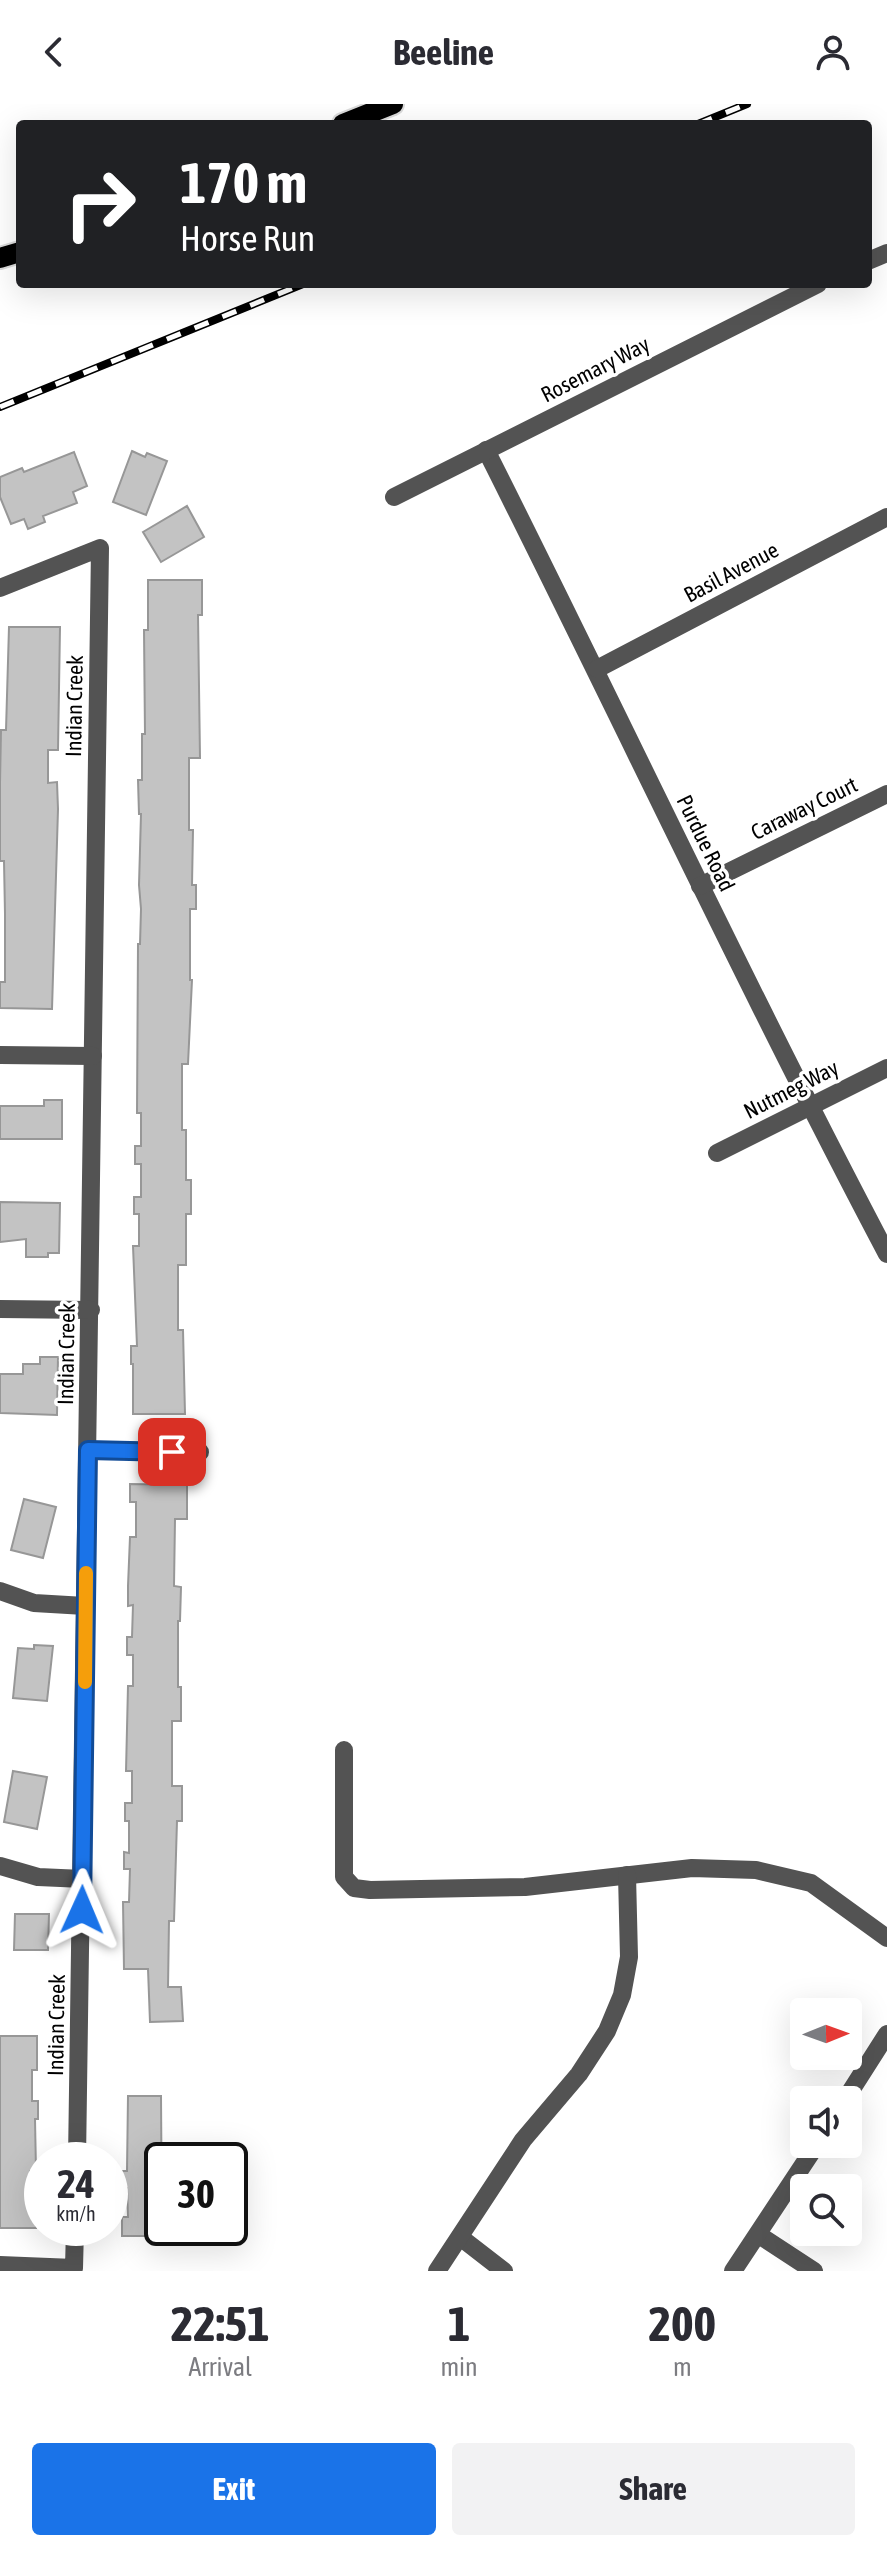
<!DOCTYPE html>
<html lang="en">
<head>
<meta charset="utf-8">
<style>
	:root { --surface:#fff; --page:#f2f2f3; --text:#2b2b33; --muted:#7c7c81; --accent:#1a73e8 }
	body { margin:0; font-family:"Asap Condensed",sans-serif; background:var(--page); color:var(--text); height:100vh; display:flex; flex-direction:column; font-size:30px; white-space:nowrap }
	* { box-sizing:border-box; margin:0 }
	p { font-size:26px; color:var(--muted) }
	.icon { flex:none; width:44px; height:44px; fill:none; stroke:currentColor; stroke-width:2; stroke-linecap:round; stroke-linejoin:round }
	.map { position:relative; height:2167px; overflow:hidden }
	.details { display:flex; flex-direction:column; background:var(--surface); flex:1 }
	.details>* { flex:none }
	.banner { position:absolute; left:16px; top:16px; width:856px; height:168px; border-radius:8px; box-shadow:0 8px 32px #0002; background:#202124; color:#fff; overflow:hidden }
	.needle { width:52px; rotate:89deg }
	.fabs { position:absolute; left:790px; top:1894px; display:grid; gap:16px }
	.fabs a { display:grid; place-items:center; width:72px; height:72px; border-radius:8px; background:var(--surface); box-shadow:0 8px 32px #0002; font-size:40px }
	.speed { position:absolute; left:24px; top:2038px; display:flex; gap:16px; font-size:40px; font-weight:700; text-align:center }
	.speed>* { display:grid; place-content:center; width:104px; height:104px; border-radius:50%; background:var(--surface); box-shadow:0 8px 32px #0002; line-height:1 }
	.speed small { font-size:20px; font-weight:400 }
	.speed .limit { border:4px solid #111; border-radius:12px; background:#fff; color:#111 }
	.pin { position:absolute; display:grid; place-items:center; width:68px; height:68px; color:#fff; margin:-34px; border-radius:16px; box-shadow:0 4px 12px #0006 }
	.me { position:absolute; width:88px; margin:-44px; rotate:1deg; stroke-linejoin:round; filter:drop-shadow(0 0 6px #0008) }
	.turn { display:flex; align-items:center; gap:28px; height:168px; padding:0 32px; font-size:36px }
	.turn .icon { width:104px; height:104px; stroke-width:2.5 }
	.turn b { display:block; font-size:56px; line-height:68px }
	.eta { display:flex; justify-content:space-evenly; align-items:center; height:136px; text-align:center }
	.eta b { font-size:48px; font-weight:700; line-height:56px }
	.action { display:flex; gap:16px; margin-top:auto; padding:16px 32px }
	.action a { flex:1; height:92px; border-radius:8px; background:var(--accent); color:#fff; font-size:32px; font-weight:700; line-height:92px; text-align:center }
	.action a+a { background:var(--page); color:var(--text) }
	header { display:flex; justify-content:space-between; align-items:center; height:104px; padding:0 32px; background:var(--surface); font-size:36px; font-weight:700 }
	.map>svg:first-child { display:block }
	.building { fill:#c3c3c3; stroke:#979797; stroke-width:2 }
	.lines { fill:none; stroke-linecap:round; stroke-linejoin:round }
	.major-casing { stroke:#dbdbdb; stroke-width:24 }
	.minor { stroke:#535353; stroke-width:18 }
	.major { stroke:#000; stroke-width:20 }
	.rail-casing { stroke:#000; stroke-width:8 }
	.rail { stroke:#fff; stroke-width:5; stroke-dasharray:15; stroke-linecap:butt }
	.route-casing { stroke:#114b97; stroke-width:20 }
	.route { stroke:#1a73e8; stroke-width:14 }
	.slow { stroke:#f59e0b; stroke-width:14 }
	.labels { text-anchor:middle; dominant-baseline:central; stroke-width:7; stroke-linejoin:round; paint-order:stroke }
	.street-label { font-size:22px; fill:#000; stroke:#fff }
</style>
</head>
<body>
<header><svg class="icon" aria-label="back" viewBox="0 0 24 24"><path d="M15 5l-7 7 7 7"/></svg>Beeline<svg class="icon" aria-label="person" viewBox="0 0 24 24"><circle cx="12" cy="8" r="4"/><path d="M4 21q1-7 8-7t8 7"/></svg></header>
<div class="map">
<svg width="887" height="2167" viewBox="0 0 887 2167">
	<rect width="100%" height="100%" fill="#fff"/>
	<g class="building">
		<path d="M132,347L145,353L147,349L167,357L146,411L113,398Z"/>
		<path d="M74,348L87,382L73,388L77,399L43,412L45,418L28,425L24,415L11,420L0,393V373L22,364L24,368Z"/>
		<path d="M187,402L204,433L161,458L143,428Z"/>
		<path d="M148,476H202V511H198L200,654H189V726H193L192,781H196V805H190V876H192L188,960H182V1026H186V1076H191V1110H186V1161H178V1226H183L185,1310H133V1260H131V1242H137L133,1142H139V1110H134V1093H141V1060H135V1042H141V1009H137L138,840H140L141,805L139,781L141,710H139L138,676H142V630H145L144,526H148Z"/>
		<path d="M9,523H60L58,646H48V679L57,678L58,705L52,905L0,904V878H5V810L4,757H0V679L1,626H6Z"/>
		<path d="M44,996H62V1035H0V1002H44Z"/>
		<path d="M0,1098L60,1099L59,1149H48V1153H26V1135L0,1138Z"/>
		<path d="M40,1253H58L57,1311L0,1309V1270H23V1260H40Z"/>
		<path d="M130,1380L187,1381V1415H175L174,1482L181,1483L180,1517H178V1583H181V1617H172V1682H182V1717H177L174,1817H169L168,1883H181L183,1917L150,1918L148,1865H124L123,1798H129L130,1765H124V1748L129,1749V1717H125V1699H132V1667H126L128,1582H133V1551H127V1533H132L133,1501L128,1502V1482L130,1433H136V1398H130Z"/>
		<path d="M24,1395L56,1403L43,1454L11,1446Z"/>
		<path d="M34,1541L53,1542L47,1597L13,1594L18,1544L34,1545Z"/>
		<path d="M13,1667L47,1673L37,1725L4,1718Z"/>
		<path d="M15,1810H49L48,1846H14Z"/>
		<path d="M0,1932H37V1966H32V1997H38V2015H35L36,2067H30V2106H36V2124H0Z"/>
		<path d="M128,1992H161L162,2132H122V2113H128L127,2084H120V2067H127Z"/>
	</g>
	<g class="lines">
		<g class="major-casing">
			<g id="major">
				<path d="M343,20L393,0"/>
				<path d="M0,154L20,148"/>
			</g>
		</g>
		<g class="minor">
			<path d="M868,157L887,149"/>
			<path d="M486,346C621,614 747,885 887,1150"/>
			<path d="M394,393L818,180"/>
			<path d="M0,484L100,444L77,2056"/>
			<path d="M597,565L887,413"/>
			<path d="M700,782L887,690"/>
			<path d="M0,951L93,952"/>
			<path d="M717,1049L887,964"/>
			<path d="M0,1205L91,1206"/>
			<path d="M88,1346L200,1348"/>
			<path d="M0,1487L34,1499L85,1502"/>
			<path d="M344,1646V1773L354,1784L370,1786L525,1783L692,1764L756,1766L811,1779L887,1834"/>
			<path d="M0,1762L38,1773L83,1775"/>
			<path d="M845,1996L887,1930"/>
			<path d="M759,2131L814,2167"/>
			<path d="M460,2133L504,2167"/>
			<path d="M0,2161L74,2164L75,2124"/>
			<path d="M437,2167L523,2036L579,1970L607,1927L622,1891L629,1853L627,1771"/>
			<path d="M733,2167L817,2040"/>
		</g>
		<use href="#major" class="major"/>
		<g class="rail-casing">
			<g id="rail">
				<path d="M698,20L747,0"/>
				<path d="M0,303L303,180"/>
			</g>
		</g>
		<use href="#rail" class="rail"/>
	</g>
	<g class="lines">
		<g class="route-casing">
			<path id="route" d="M82,1806L88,1346L172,1348"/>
		</g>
		<use href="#route" class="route"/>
		<path class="slow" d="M85,1578L86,1469"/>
	</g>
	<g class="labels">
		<g class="street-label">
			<text transform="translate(595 265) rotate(-27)">Rosemary Way</text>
			<text transform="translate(731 468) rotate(-28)">Basil Avenue</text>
			<text transform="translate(74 602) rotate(-89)">Indian Creek</text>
			<text transform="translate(804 704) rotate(-26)">Caraway Court</text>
			<text transform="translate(706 739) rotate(64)">Purdue Road</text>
			<text transform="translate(791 985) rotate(-27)">Nutmeg Way</text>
			<text transform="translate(66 1250) rotate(-89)">Indian Creek</text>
			<text transform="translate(56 1921) rotate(-89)">Indian Creek</text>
		</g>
	</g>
</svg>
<div class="fabs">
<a><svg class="needle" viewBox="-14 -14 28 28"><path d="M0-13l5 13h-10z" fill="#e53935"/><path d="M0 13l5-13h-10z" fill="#7c7c81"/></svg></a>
<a><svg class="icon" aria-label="sound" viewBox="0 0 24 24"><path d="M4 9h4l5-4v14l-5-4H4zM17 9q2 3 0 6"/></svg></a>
<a><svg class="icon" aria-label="search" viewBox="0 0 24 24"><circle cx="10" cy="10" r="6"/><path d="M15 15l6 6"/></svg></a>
</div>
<div class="speed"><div>24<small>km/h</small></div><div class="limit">30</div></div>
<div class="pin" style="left:172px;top:1348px;background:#d93025"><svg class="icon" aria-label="arrive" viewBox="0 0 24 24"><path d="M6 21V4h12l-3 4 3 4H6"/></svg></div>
<svg class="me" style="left:82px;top:1806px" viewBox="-20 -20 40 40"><path d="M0-17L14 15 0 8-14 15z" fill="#1a73e8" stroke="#fff" stroke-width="4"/></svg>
<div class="banner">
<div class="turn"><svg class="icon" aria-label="right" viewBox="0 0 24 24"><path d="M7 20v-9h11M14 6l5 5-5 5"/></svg><div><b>170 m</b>Horse Run</div></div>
</div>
</div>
<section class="details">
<div class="eta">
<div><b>22:51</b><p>Arrival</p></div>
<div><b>1</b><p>min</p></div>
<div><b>200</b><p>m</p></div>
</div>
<div class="action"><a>Exit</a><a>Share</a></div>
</section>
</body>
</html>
